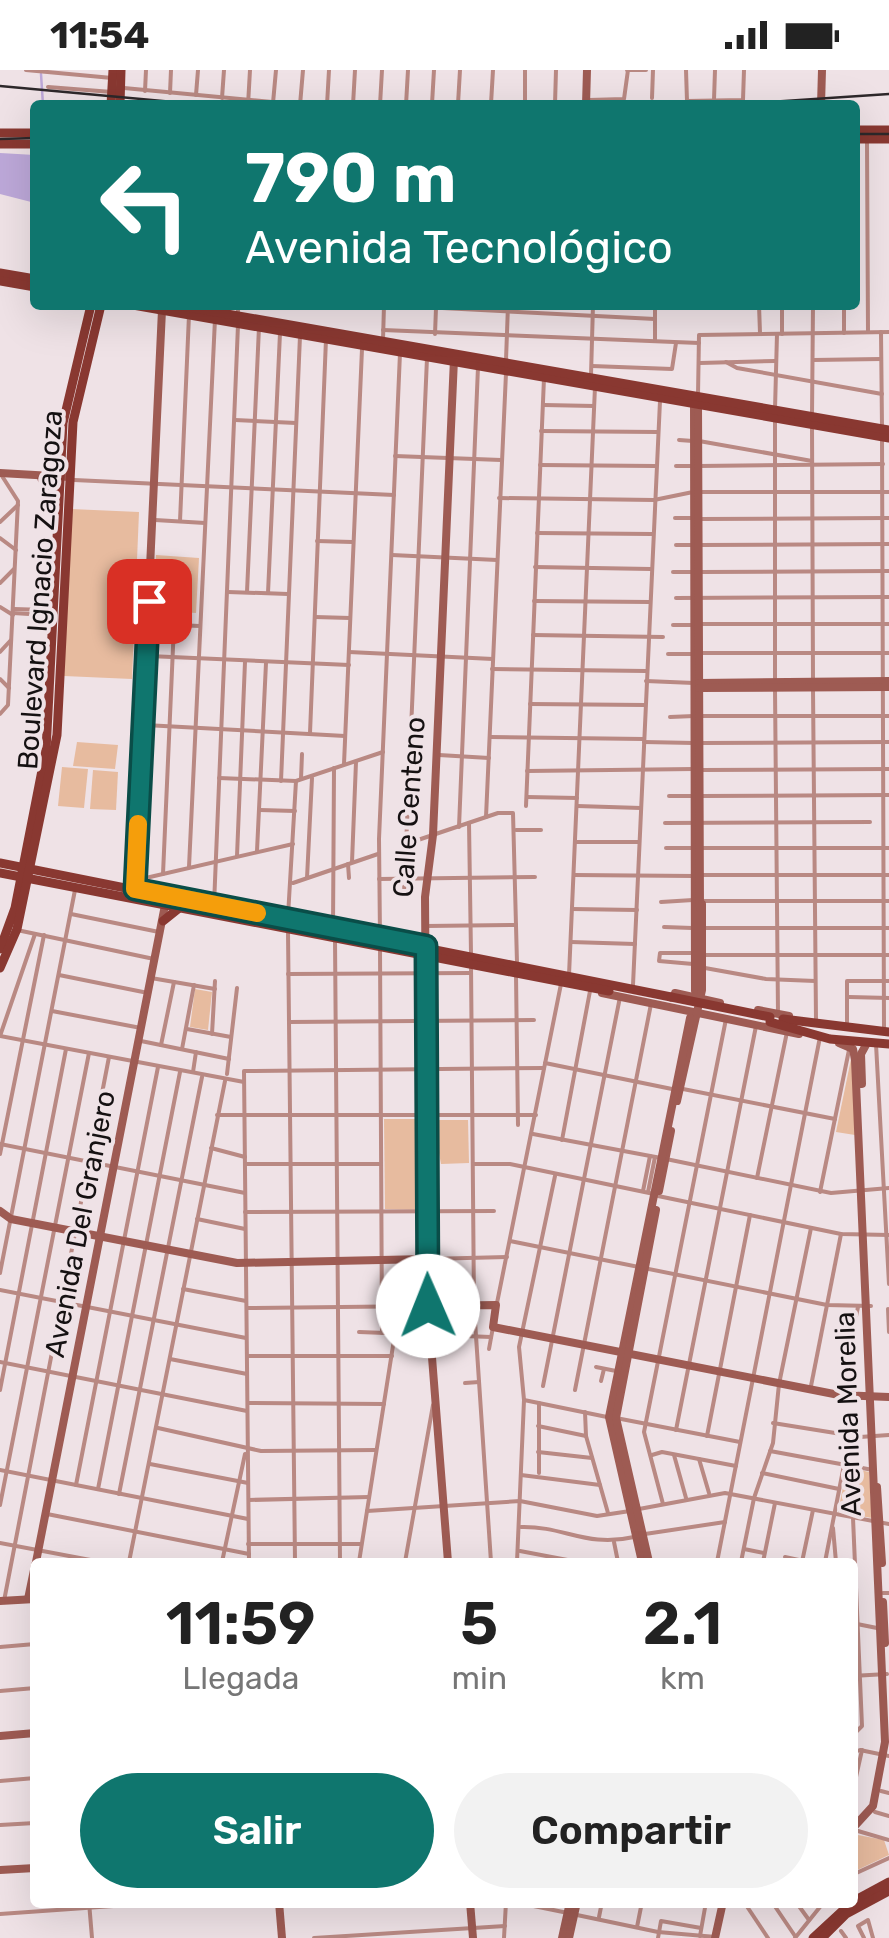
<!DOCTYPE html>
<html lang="es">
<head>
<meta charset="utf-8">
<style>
	:root { --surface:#fff; --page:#f2f2f2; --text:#222; --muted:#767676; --accent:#0f766e }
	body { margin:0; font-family:Rubik,sans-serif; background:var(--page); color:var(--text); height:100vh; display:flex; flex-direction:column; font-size:38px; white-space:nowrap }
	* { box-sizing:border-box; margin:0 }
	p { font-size:32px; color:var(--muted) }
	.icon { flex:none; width:55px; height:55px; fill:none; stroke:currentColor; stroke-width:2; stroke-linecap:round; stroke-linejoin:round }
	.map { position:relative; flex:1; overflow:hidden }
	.panel { position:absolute; left:30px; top:1488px; width:828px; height:350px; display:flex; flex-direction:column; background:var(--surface); border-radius:10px; box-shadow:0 10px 40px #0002 }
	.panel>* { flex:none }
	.guide { position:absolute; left:30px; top:30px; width:830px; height:210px; border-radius:10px; box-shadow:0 10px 40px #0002; background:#0f766e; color:#fff; overflow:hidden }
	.pin { position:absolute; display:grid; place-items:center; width:85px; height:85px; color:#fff; margin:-42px; border-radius:20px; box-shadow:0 5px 15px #0006 }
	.me { position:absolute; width:110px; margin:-55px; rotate:359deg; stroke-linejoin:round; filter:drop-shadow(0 0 8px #0008) }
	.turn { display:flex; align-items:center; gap:35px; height:210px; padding:0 50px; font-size:45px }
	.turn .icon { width:130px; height:130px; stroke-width:2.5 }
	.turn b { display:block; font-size:70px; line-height:85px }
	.eta { display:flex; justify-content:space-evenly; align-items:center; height:170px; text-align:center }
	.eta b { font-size:60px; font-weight:600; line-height:70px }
	.primary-button { display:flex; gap:20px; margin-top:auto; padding:20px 50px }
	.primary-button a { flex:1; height:115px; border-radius:60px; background:var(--accent); color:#fff; font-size:40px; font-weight:600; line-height:115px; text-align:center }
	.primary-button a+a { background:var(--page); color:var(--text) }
	.status { display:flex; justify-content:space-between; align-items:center; height:70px; padding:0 50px; background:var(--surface); direction:ltr }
	.status svg { height:28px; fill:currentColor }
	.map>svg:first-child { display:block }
	.green { fill:#e7bb9f }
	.water { fill:#bda8d9 }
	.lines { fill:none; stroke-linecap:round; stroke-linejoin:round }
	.stream { stroke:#bda8d9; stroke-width:2.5 }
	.street { stroke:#b98983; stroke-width:4 }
	.secondary { stroke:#9e5b53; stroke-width:8 }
	.primary { stroke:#893831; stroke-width:9 }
	.rail { stroke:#2d282a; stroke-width:2.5 }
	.primary-bridge { stroke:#893831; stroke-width:9 }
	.route-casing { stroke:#0a4d48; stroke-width:25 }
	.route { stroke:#0f766e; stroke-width:18 }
	.slow { stroke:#f59e0b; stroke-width:18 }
	.labels { text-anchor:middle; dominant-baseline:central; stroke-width:8; stroke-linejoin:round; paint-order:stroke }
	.street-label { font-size:28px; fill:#151112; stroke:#efe2e6 }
</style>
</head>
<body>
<div class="status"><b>11:54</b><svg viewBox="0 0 49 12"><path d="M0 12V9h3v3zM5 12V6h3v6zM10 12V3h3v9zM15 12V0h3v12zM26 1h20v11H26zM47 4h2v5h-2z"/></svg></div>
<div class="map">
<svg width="889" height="1868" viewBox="0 0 889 1868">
	<rect width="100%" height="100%" fill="#efe2e6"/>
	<g class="green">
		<path d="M71,439L139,442L132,609L64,606Z"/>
		<path d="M156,485L199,488L196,543L153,540Z"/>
		<path d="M77,672L118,675L115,699L73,696Z"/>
		<path d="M62,697L88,699L84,738L58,736Z"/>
		<path d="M93,700L118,702L116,740L90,739Z"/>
		<path d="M195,919L212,922L208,960L190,957Z"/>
		<path d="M851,989H852L855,1065L836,1062Z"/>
		<path d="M384,1049H421L422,1140L385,1139Z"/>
		<path d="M433,1050H468L469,1093L441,1094Z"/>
		<path d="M847,1397L869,1402L872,1448L838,1442Z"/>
		<path d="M858,1765L884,1770L889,1785L853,1802L852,1767Z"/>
	</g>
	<path class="water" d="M0,83L35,85V133L0,124Z"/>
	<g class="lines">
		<path class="stream" d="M41,4L43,35"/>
		<g class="street">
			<path d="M26,0L112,8"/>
			<path d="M525,0V34H586"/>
			<path d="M627,0H646"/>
			<path d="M686,0L687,31L743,30L744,0"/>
			<path d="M48,17L112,22"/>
			<path d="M124,18L303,35"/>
			<path d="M145,21L146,0"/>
			<path d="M170,23L171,0"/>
			<path d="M196,25L198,0"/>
			<path d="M222,28L224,0"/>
			<path d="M652,28L653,0"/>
			<path d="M589,30L624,29L628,0"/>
			<path d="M714,30L715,0"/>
			<path d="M273,33L276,0"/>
			<path d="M432,34L434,0"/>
			<path d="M491,34L493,0"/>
			<path d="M555,34L556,0"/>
			<path d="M248,35L250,0"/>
			<path d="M300,35L303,0"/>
			<path d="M327,35L329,0"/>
			<path d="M353,35L355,0"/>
			<path d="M378,35L458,34L460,0"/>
			<path d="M380,35L382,0"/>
			<path d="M406,35L408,0"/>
			<path d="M867,72L868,262"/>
			<path d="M238,235V245"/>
			<path d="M239,235H262"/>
			<path d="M384,235L655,249"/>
			<path d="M759,235L760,263"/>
			<path d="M782,235V264"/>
			<path d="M844,235V263"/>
			<path d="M383,260L699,273"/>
			<path d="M881,262L882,357"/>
			<path d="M435,264L436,238"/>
			<path d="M383,270L384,235"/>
			<path d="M655,270V235"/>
			<path d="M506,290L508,235"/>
			<path d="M813,290L881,289"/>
			<path d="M726,292L737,298L882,324"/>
			<path d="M700,293L775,291"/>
			<path d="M592,296L672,299L676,273"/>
			<path d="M591,305L593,235"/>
			<path d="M698,325L699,265L889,262"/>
			<path d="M544,335L594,336"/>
			<path d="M775,339L777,264"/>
			<path d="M812,345L813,235"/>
			<path d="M775,349V609"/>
			<path d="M235,350L296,353"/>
			<path d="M812,355L813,610"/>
			<path d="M541,361L657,362"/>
			<path d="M882,367L884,957"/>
			<path d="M679,370L693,371"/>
			<path d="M699,371L812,391"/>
			<path d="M395,386L501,390"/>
			<path d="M540,395L655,396"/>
			<path d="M676,396H691"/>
			<path d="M699,396L883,394"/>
			<path d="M74,410L394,425"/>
			<path d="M499,428L654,430L693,422H889"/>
			<path d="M675,448H693"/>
			<path d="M700,449L889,448"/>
			<path d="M155,450L205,453"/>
			<path d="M180,451L189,245"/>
			<path d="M0,452L18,435"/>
			<path d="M537,463L652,464"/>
			<path d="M0,468L16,480"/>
			<path d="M317,471L352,472"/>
			<path d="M676,475H692"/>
			<path d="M700,475L889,474"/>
			<path d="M392,485L497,490"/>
			<path d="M535,497L651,499"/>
			<path d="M673,502H693"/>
			<path d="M700,502L889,501"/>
			<path d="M0,513L14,499"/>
			<path d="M228,522L288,524"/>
			<path d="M247,522L259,257"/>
			<path d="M268,523L280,263"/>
			<path d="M676,528L889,527"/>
			<path d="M534,531L650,532"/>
			<path d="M0,537L13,545"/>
			<path d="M14,539L45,540L51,534"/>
			<path d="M13,543L45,545L50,551"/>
			<path d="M315,547L350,548"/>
			<path d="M149,554L200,556"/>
			<path d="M700,554H889"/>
			<path d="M673,555H693"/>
			<path d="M533,565L663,567"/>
			<path d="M0,582L11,570"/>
			<path d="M349,582L493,589"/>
			<path d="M700,583H889"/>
			<path d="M668,584H693"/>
			<path d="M149,586L349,595"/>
			<path d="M492,599L646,601"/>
			<path d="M0,609L9,618"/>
			<path d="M646,611L694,613"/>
			<path d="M775,619L778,944"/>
			<path d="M813,619L816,950"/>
			<path d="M530,634L645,635"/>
			<path d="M0,644L8,635L18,431L2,406"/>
			<path d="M700,646H889"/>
			<path d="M670,647L694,646"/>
			<path d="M145,655L345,666"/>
			<path d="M310,663L326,269"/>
			<path d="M490,667L644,669"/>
			<path d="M644,672L694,673"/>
			<path d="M701,673L889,672"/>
			<path d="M439,685L489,688"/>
			<path d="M344,694L362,279"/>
			<path d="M701,700L889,699"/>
			<path d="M527,701L694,699"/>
			<path d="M219,708L296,711L383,682"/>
			<path d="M301,709L302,684"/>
			<path d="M281,711L300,266"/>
			<path d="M669,726H694"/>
			<path d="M701,726L889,725"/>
			<path d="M527,727L577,728"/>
			<path d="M526,736L544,308"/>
			<path d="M577,736L641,738"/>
			<path d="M260,740L295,741"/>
			<path d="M486,747L506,303"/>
			<path d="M469,753L471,884"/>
			<path d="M665,753L870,752"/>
			<path d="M459,757L478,297"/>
			<path d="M516,760H541"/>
			<path d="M575,772H639"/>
			<path d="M406,774L498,743H513L517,893"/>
			<path d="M666,778H889"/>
			<path d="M257,781L266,593"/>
			<path d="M237,786L245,592"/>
			<path d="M352,792L356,692"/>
			<path d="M348,794L349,808"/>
			<path d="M189,797L215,249"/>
			<path d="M163,804L174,555"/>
			<path d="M574,805L694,806"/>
			<path d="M701,805H889"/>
			<path d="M307,808L312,708"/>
			<path d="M379,809L535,807"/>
			<path d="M137,810L293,774"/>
			<path d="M293,813L378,784"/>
			<path d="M404,823L427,288"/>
			<path d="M704,831H889"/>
			<path d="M661,832L693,830"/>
			<path d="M214,835L238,255"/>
			<path d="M572,839L637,840"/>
			<path d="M71,844L159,862"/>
			<path d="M288,846L296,711"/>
			<path d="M426,856L516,855"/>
			<path d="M664,857L692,858"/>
			<path d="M333,858L334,698"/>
			<path d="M704,858H889"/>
			<path d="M17,860L154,889"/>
			<path d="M288,862L295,1492"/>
			<path d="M380,867L379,769L400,283"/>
			<path d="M335,869L340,1492"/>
			<path d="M571,872L635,874"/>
			<path d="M380,878L382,1263"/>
			<path d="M692,883H660L659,891L693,894"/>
			<path d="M704,885H889"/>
			<path d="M471,895L474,1236L491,1492"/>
			<path d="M705,898L766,909L815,911"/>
			<path d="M288,904L471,903"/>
			<path d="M59,905L148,923"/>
			<path d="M516,905L518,1055"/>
			<path d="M569,905L595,317"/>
			<path d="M151,908L215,919"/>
			<path d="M633,915L660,331"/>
			<path d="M849,927L889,928"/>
			<path d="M52,941L141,958"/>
			<path d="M289,952L534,950"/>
			<path d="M847,954V911H889"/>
			<path d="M187,959L231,967"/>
			<path d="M212,964L215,911"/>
			<path d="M0,966L244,1012"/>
			<path d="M0,966L35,864"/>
			<path d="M141,971L229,989"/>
			<path d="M876,974L889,1214"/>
			<path d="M161,975L174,912"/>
			<path d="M182,979L194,915"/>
			<path d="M545,993L672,1019"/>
			<path d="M193,1002L196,982"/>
			<path d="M227,1004L237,918"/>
			<path d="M683,1019L835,1049"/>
			<path d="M217,1045H536"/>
			<path d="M533,1064L661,1088"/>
			<path d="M562,1070L590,921"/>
			<path d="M0,1074L245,1123"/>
			<path d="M211,1078L245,1087"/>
			<path d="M0,1084L44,865"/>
			<path d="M666,1089L831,1123L889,1118"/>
			<path d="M246,1094H381"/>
			<path d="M473,1094H510L654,1124"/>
			<path d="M757,1108L787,962"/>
			<path d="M643,1121L650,1086"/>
			<path d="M648,1122L655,1087"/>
			<path d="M820,1122L849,980"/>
			<path d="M658,1126L841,1164L889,1165"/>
			<path d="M245,1142L494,1141"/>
			<path d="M197,1149L245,1159"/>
			<path d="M510,1171L827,1235L871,1236"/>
			<path d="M427,1189L507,1187"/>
			<path d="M0,1203L75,820"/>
			<path d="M183,1219L246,1231"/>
			<path d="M0,1220L246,1268"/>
			<path d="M497,1233L561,914"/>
			<path d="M248,1238L428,1236"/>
			<path d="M888,1239L889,1262"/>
			<path d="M359,1262L491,1267"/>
			<path d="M489,1279L493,1257"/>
			<path d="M247,1286H392"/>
			<path d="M170,1289L247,1304"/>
			<path d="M0,1292L247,1341"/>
			<path d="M596,1297L616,1301"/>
			<path d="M601,1311L604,1299"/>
			<path d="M465,1313L479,1312"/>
			<path d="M543,1316L620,927"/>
			<path d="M811,1316L841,1164"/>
			<path d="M0,1320L66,979"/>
			<path d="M575,1320L651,934"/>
			<path d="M839,1325L858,1237"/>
			<path d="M524,1330L607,1347"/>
			<path d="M248,1333L384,1334"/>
			<path d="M585,1342L586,1366L608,1443"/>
			<path d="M616,1348L740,1372"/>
			<path d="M773,1353L860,1367L889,1365"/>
			<path d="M538,1356L586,1366"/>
			<path d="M158,1358L261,1381L376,1380"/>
			<path d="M676,1360L756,956"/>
			<path d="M707,1366L750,1145"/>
			<path d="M770,1381L873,1400"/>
			<path d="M538,1382L592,1388"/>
			<path d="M652,1385L662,1382L736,1396"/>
			<path d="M674,1385L686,1428"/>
			<path d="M699,1389L709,1423"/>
			<path d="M150,1394L248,1413"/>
			<path d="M0,1400L248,1449"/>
			<path d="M539,1403V1333"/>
			<path d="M762,1403L839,1419"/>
			<path d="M521,1405L600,1415"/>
			<path d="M76,1415L158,997"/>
			<path d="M98,1419L180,1002"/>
			<path d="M119,1424L202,1007"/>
			<path d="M249,1430L369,1427"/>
			<path d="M663,1434L644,1362L726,949"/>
			<path d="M0,1435L89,983"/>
			<path d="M639,1439L725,1423L889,1454"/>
			<path d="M367,1441L520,1431L597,1446L630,1441"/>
			<path d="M47,1444L249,1484"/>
			<path d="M521,1457C565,1456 586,1478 634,1467"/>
			<path d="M833,1458L836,1492"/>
			<path d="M645,1464L725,1452"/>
			<path d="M614,1472L618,1492"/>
			<path d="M0,1473L101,1492"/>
			<path d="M248,1474H361"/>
			<path d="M744,1479L764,1483"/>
			<path d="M520,1481L578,1492"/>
			<path d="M785,1487L808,1492"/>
			<path d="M129,1492L225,1011"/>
			<path d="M222,1492L245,1384"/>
			<path d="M249,1492L244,1001L544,998"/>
			<path d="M359,1492L395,1263"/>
			<path d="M405,1492L433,1335"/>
			<path d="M517,1492L524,1330L519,1277L555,1106"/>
			<path d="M717,1492L820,967"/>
			<path d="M741,1492L754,1428L773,1373L779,1314L811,1158"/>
			<path d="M763,1492L775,1433"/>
			<path d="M802,1492L813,1440"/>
			<path d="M825,1492L844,1395"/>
			<path d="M883,1523H889"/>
			<path d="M4,1531L109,987"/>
			<path d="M852,1553L877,1558"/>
			<path d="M0,1577L35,1574"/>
			<path d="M852,1606L887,1604"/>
			<path d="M0,1621L35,1618"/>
			<path d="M852,1666L862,1656L853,1448"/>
			<path d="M852,1683L860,1680L889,1686"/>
			<path d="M0,1711L35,1708"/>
			<path d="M881,1721L889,1723"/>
			<path d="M852,1725L862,1680"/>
			<path d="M875,1742L889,1746"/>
			<path d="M0,1755L35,1753"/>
			<path d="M858,1761L889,1770"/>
			<path d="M852,1805L889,1788"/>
			<path d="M89,1832L92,1868"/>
			<path d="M514,1832L568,1843"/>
			<path d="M670,1832H682"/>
			<path d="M744,1832L768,1868"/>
			<path d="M772,1832L795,1866"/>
			<path d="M796,1832L809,1850"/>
			<path d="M0,1844L170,1832"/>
			<path d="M577,1845L658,1862L716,1867"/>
			<path d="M599,1847L602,1832"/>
			<path d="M637,1857L642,1832"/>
			<path d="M841,1861L846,1868"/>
			<path d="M700,1866L706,1832"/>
			<path d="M314,1868L505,1856"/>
			<path d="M504,1868L506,1832"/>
			<path d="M658,1868L661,1851L701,1858"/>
			<path d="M795,1868L824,1832"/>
			<path d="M864,1868L858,1856L868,1850L873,1868"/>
		</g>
		<g class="secondary">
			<path d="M586,35L587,0"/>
			<path d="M821,35L822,0"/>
			<path d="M694,331L695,921"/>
			<path d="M698,332L700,838"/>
			<path d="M0,403L70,407"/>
			<path d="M699,613L889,611"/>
			<path d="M699,618L889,617"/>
			<path d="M135,819L162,240"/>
			<path d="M602,923L799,964"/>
			<path d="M675,923L720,933"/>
			<path d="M758,940L789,946"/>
			<path d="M839,973L853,979L855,990L885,1672L873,1736L852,1759"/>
			<path d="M862,1014L861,984L867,973"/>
			<path d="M677,1031L702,920V834"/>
			<path d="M659,1121L671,1061"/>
			<path d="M0,1141L11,1149L237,1193L427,1189"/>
			<path d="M428,1236L496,1235L493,1257L839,1325L889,1327"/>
			<path d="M877,1417L882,1493"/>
			<path d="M36,1492L166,830"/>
			<path d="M448,1492L428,1236L425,827L433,765L454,289"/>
			<path d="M642,1492L609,1347L690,948"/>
			<path d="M649,1492L616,1348L656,1140"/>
			<path d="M28,1529L35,1495"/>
			<path d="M0,1531L35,1529"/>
			<path d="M883,1532L885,1573"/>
			<path d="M0,1666L35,1663"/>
			<path d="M0,1800L35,1798"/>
			<path d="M279,1832L282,1868"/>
			<path d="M470,1832L473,1868"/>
			<path d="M562,1868L570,1832"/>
			<path d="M569,1868L577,1832"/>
			<path d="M715,1868L723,1832"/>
		</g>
		<g class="primary">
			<path d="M111,35L113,0"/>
			<path d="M120,35L121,0"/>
			<path d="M855,60H889"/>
			<path d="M0,63H35"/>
			<path d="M855,69H889"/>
			<path d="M0,74H35"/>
			<path d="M0,203L35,209"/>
			<path d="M0,211L35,217"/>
			<path d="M133,235L889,368"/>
			<path d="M176,235L889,360"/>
			<path d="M42,409L57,424"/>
			<path d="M0,793L671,927"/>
			<path d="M0,803L609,921"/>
			<path d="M163,851L178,839"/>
			<path d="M0,879L15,838L46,680L63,353L91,235"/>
			<path d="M0,898L17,859L57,665L73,352L101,235"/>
			<path d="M783,949L889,962"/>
			<path d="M770,952L830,969L889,974"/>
			<path d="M852,1832L889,1812"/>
			<path d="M813,1868L852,1832"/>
			<path d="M822,1868L846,1844L889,1821"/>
		</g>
		<g class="rail">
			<path d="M0,16L206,35"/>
			<path d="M724,35L889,24"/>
			<path d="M855,64H889"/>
			<path d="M0,69L35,68"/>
		</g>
		<path class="primary-bridge" d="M671,927L770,947"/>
	</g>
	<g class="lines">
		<g class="route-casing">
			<path id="route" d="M149,531L135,819L426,876L428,1236"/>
		</g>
		<use href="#route" class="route"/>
		<path class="slow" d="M138,754L135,819L257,843"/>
	</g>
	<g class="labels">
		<g class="street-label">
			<text transform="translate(40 520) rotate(-86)">Boulevard Ignacio Zaragoza</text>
			<text transform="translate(409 737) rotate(-86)">Calle Centeno</text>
			<text transform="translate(80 1154) rotate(-79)">Avenida Del Granjero</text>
			<text transform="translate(848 1344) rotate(-92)">Avenida Morelia</text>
		</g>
	</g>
</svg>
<div class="pin" style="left:149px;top:531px;background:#d93025"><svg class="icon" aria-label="arrive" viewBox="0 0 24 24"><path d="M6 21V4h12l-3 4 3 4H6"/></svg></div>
<svg class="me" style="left:428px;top:1236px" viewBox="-20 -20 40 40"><circle r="19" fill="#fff"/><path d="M0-13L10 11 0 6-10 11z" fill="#0f766e"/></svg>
<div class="guide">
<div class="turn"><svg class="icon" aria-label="left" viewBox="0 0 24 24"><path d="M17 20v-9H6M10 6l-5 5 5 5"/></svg><div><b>790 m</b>Avenida Tecnológico</div></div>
</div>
<section class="panel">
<div class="eta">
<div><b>11:59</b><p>Llegada</p></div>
<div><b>5</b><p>min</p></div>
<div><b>2.1</b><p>km</p></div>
</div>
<div class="primary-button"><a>Salir</a><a>Compartir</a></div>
</section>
</div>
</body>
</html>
